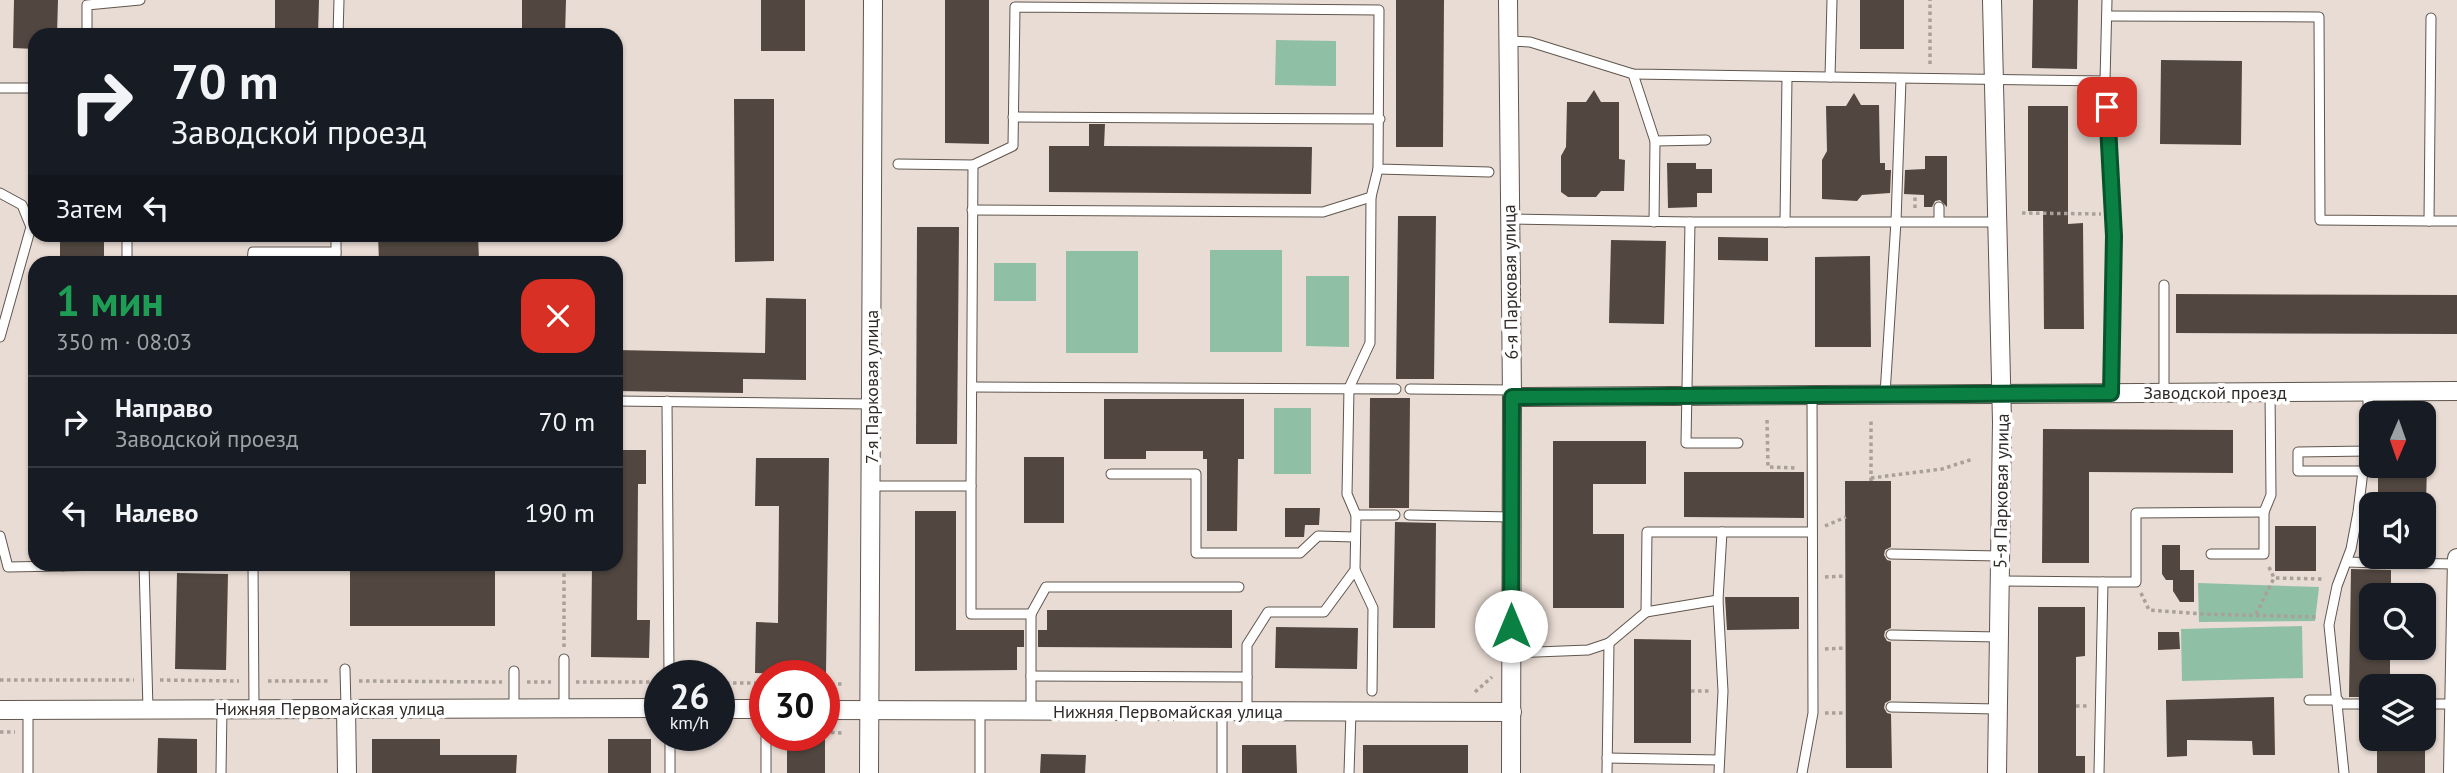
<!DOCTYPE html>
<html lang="ru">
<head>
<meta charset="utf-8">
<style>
	:root { --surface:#171b24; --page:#242831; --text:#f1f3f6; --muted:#9ea1a6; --line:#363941 }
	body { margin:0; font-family:"PT Sans",sans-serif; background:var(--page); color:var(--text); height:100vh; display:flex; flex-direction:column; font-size:26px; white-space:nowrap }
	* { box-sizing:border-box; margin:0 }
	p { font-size:23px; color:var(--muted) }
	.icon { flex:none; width:38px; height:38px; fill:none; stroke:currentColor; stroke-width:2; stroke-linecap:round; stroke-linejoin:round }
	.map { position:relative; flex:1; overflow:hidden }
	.panel { position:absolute; left:28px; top:256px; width:595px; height:315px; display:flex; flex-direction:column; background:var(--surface); border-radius:21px; box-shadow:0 2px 5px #0004 }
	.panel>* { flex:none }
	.top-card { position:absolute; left:28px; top:28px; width:595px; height:214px; border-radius:21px; box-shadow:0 2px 5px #0004; background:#171b24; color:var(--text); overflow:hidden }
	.needle { width:46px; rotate:182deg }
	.buttons { position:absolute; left:2359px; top:401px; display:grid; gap:14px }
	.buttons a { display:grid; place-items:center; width:77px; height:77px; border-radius:14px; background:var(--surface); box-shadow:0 2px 5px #0004; font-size:35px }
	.speed { position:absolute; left:644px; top:660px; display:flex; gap:14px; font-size:35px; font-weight:700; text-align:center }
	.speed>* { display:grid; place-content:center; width:91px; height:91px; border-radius:50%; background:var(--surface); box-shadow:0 2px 5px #0004; line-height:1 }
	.speed small { font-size:18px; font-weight:400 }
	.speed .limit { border:10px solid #d22; background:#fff; color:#111 }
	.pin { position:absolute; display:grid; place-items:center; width:60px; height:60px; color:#fff; margin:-30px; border-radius:14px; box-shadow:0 4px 10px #0006 }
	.me { position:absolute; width:77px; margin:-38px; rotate:0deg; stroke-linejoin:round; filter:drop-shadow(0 0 5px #0008) }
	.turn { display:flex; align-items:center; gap:24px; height:147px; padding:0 28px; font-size:32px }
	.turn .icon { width:91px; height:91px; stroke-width:2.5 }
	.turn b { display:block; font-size:49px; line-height:60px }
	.then { display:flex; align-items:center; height:66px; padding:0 28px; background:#0003; gap:14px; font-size:26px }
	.round { display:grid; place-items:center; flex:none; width:74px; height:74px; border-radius:21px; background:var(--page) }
	.overview { display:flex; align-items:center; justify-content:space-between; height:119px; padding:0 28px }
	h1 { font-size:42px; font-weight:700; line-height:52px; color:#1e9e55 }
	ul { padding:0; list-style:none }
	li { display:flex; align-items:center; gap:21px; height:91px; padding:0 28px; border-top:2px solid var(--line) }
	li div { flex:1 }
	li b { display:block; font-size:26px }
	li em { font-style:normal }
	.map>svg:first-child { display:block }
	.green { fill:#8fc0a6 }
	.building { fill:#514740 }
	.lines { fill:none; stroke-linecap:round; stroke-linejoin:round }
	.service-casing { stroke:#60564e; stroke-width:11 }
	.minor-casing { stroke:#60564e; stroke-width:20 }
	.path { stroke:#a9a099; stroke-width:3.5; stroke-dasharray:3.5 3.5; stroke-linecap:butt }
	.service { stroke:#fff; stroke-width:9 }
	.minor { stroke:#fff; stroke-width:18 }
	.route-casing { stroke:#07532c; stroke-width:18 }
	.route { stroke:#0b8043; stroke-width:12 }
	.labels { text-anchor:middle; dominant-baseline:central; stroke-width:7; stroke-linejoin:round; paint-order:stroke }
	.street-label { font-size:18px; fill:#302b28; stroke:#fff }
</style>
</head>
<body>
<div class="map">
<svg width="2457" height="773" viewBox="0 0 2457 773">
	<rect width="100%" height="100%" fill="#e8dcd4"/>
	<g class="green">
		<path d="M1276,40L1336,41V86L1275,85Z"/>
		<rect x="1210" y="250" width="72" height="102"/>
		<rect x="1066" y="251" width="72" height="102"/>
		<rect x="994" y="263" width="42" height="38"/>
		<path d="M1306,276H1349V347L1306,346Z"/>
		<rect x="1274" y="408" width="37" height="66"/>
		<path d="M2198,583L2319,587L2315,621L2199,622Z"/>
		<path d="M2302,626L2303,678L2182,681L2181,629Z"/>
	</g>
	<g class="building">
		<path d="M14,0H58L57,35H35V49L13,48Z"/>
		<path d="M275,0H319L318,35H275Z"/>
		<path d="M522,0H566L565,35H522Z"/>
		<rect x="761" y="0" width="44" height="51"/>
		<path d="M945,0H989V144L945,143Z"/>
		<path d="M1396,0H1444L1443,147H1396Z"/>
		<rect x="1860" y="0" width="44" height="49"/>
		<path d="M2033,0H2078L2077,69L2032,68Z"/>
		<path d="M2161,60L2242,61L2241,145L2160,144Z"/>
		<path d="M1594,90L1601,102H1619V159L1625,160L1624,191H1601L1596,197H1568L1561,192V156L1566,147L1567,102H1586Z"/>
		<path d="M1854,93L1861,105H1879L1880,163H1885V170H1891L1890,193L1862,195L1857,201L1822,199V160L1827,151L1826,106H1846Z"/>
		<path d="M734,99H774V261L735,262Z"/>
		<path d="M2028,106H2068V224L2083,223L2084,329H2044L2043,211H2028Z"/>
		<path d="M1089,124H1105L1104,146L1312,147L1311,194L1049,192V146H1089Z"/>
		<path d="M1925,156H1947V207L1940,200L1935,201L1932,207H1924V195L1904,194L1905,170L1925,169Z"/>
		<path d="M1667,163H1696V169H1712V193H1697V207L1668,208Z"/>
		<path d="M1398,216H1436L1434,379H1396Z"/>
		<path d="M917,227H959L957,444H916Z"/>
		<path d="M60,234H104V262L60,261Z"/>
		<path d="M378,234H478L479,261L379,262Z"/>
		<path d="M1718,237L1768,238V261L1718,260Z"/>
		<path d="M1611,240L1666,241L1664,324L1609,323Z"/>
		<path d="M1870,256L1871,347H1815V257Z"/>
		<path d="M2176,294L2457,295V334L2176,333Z"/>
		<path d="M766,298L806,299V380L743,379V393L616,391V350L765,353Z"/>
		<path d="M1370,398H1410L1409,508H1369Z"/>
		<path d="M1104,399H1244V459H1238L1237,531H1207V459H1203V451H1146V459H1104Z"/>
		<path d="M2043,429L2233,430V473L2089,472V563H2042Z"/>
		<path d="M1553,441H1646V484H1593V534H1624V608H1553Z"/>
		<path d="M616,450H646V484H638L637,620H650L649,658L591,657L592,564H616Z"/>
		<rect x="1024" y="457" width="40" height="66"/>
		<path d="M756,458H829L826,674L755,673L756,622L778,623L779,506H755Z"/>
		<path d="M2378,466H2427L2426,504H2378Z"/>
		<path d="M1684,472H1804V518L1684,517Z"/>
		<path d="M1845,481H1891V547L1885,550L1884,555L1887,560L1891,561V628L1885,631L1884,636L1887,641L1891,642V700L1885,703L1884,708L1887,713L1891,714L1892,768H1846Z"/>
		<path d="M1285,508H1320L1319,525H1305L1304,537H1285Z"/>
		<path d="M915,511H956V630H1024V647H1017V670L915,671Z"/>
		<path d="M1395,522L1436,523L1435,628H1393Z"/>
		<rect x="2275" y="526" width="41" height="45"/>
		<path d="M2162,545H2180V570H2194V602H2180L2173,591V580H2166L2162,574Z"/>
		<rect x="350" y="564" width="145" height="62"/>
		<path d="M2351,569L2391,570V595H2371V648H2390V686H2371V697H2349Z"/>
		<path d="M177,573L228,574L226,670L175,669Z"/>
		<path d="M1725,597H1799V629L1727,630Z"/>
		<path d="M2038,607H2085V656L2076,657V756H2085V773H2038Z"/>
		<path d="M1047,610H1232V648L1038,647V630H1047Z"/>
		<path d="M1276,627L1358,628L1357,669L1275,668Z"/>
		<path d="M2158,632H2179L2180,649L2158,650Z"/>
		<path d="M1634,639L1691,640V743H1634Z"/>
		<path d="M2274,697L2275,755H2253L2252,741L2187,740V756L2167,757L2166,700Z"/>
		<path d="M158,738L197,739V773H157Z"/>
		<path d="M825,738V773H787V739Z"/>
		<rect x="2377" y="738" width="48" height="35"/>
		<path d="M372,739H440V755H517L516,773H372Z"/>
		<rect x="608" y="739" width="43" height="34"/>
		<path d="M1242,745H1296L1297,773H1242Z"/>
		<rect x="1363" y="745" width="105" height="28"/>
		<path d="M1041,754L1086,755L1085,773H1040Z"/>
	</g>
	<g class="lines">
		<g class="service-casing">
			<g id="service">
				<path d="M2107,16L2319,17L2320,220L2429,221"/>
				<path d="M2431,18L2429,221H2457"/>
				<path d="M87,35V5L140,0"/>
				<path d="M338,35L339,0"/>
				<path d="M1509,41L1530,42L1633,74L2105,81L2107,0"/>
				<path d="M1633,74L1655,141L1654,222"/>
				<path d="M1830,77L1832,0"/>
				<path d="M2105,81L2114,236L2111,392"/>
				<path d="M0,88H35"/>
				<path d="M1013,117L1380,119"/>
				<path d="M1655,141L1706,140"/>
				<path d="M898,164L973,165L1013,146L1015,7L1379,10L1378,169L1489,172"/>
				<path d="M0,193L22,205L31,227L0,337"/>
				<path d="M972,210L1323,212L1371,197L1378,169"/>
				<path d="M1509,219L1690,222H1996"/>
				<path d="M1939,221V207"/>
				<path d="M1690,222L1686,443H1738"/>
				<path d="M1785,222L1787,77"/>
				<path d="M127,234V262"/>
				<path d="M252,262L253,252H336"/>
				<path d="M336,262V234"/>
				<path d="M972,387L1396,389"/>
				<path d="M1410,389L1512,390"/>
				<path d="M2164,393V285"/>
				<path d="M1885,394L1896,221L1901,79"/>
				<path d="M616,401L871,404"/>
				<path d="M667,401L669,676"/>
				<path d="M2363,471H2298V452L2368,451"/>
				<path d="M1111,474H1196V553H1300L1318,536L1355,537"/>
				<path d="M870,486H971V614H1031V711"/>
				<path d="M971,486L973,165"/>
				<path d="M1356,515L1347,494L1349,388L1370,343L1371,197"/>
				<path d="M1409,515L1512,517"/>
				<path d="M0,536L8,567L63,566"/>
				<path d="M1891,554L2000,556"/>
				<path d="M2211,554H2264V512"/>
				<path d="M2347,562L2381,563"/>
				<path d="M2389,563L2457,564"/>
				<path d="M63,564V566L144,564L148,709"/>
				<path d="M253,564L254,708"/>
				<path d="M1355,570L1373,608L1372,691"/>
				<path d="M2000,581L2103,582L2099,773"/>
				<path d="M2103,582H2136V513L2264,512L2271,495L2270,392"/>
				<path d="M1718,600L1646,612L1647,532H1722"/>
				<path d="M1031,614L1046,587H1239"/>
				<path d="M1891,635L1999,637"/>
				<path d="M1609,643L1646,612"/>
				<path d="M1511,653L1588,650L1609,643L1607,773"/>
				<path d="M345,669L346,708"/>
				<path d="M1031,676L1247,677V711"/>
				<path d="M1247,677V645L1268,612H1324L1355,570L1356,515H1395"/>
				<path d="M2309,700H2338"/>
				<path d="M2339,704H2371"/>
				<path d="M2424,704H2454"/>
				<path d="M1891,707L1998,709"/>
				<path d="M514,708V671"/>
				<path d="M564,708V659"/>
				<path d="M28,710V773"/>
				<path d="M980,711V773"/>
				<path d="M670,735V773"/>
				<path d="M1607,758L1719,760"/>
				<path d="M221,773L222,708"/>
				<path d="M766,773V735"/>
				<path d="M1222,773V712"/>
				<path d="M1349,773L1351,712"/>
				<path d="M1719,773L1723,691L1718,600L1722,532H1812"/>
				<path d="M1802,773L1813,713L1812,394"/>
				<path d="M2344,773L2329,625L2337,586L2351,549L2358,512L2363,471L2368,451V391"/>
			</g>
		</g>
		<g class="minor-casing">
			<g id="minor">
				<path d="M1508,0L1512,397L1511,773"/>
				<path d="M1992,0L2002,422L1997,773"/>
				<path d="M1512,397L2457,391"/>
				<path d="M346,708L347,773"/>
				<path d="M719,709H765"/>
				<path d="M0,710L660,708"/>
				<path d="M824,710L1512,712"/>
				<path d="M869,773L873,0"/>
				<path d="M2453,773L2457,558"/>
			</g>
		</g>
		<g class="path">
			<path d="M1930,64V0"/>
			<path d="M1915,208V194"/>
			<path d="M2022,213L2101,214"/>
			<path d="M1767,420L1768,467L1798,468"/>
			<path d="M1871,478L1942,469L1973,459"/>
			<path d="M1871,481V418"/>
			<path d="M1825,526L1846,517"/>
			<path d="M2269,567L2274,578L2324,579"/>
			<path d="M1825,577L1845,576"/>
			<path d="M2141,593L2149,610L2202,614L2318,617"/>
			<path d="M2256,614L2274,578"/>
			<path d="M564,647V564"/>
			<path d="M1825,649L1846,648"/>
			<path d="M0,680H134"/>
			<path d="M160,680L239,681"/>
			<path d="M268,681H330"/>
			<path d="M359,681L502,682"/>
			<path d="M527,682H551"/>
			<path d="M576,682H656"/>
			<path d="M719,683H765"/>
			<path d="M824,684H842"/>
			<path d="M1691,691H1710"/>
			<path d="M1475,692L1492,677"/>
			<path d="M2076,706H2088"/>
			<path d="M1825,713H1846"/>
			<path d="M0,732H15"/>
			<path d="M824,732L842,733"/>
		</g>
		<use href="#service" class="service"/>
		<use href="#minor" class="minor"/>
	</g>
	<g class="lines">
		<g class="route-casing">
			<path id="route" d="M1511,626L1512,397L2111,393L2114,236L2107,107"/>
		</g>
		<use href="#route" class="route"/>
	</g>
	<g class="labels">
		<g class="street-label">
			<text transform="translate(1510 282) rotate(-91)">6-я Парковая улица</text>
			<text transform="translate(871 387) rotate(-90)">7-я Парковая улица</text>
			<text x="2215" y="392">Заводской проезд</text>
			<text transform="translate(2001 491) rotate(-89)">5-я Парковая улица</text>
			<text x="330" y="708">Нижняя Первомайская улица</text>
			<text x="1168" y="711">Нижняя Первомайская улица</text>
		</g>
	</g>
</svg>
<div class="buttons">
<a><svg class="needle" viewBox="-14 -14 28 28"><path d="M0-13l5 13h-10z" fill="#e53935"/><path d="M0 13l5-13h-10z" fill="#9ea1a6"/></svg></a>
<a><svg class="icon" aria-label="sound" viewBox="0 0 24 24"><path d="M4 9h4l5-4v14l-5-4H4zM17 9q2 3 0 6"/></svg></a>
<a><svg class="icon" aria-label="search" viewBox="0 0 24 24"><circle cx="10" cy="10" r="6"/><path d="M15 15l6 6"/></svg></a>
<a><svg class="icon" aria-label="layers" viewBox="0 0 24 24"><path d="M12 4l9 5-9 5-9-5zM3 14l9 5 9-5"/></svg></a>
</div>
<div class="speed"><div>26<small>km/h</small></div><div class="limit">30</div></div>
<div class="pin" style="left:2107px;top:107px;background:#d93025"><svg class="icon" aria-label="arrive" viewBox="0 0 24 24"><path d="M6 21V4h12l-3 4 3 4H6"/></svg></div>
<svg class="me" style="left:1511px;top:626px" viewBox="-20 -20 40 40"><circle r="19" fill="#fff"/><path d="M0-13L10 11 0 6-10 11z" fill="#0b8043"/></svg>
<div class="top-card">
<div class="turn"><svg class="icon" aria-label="right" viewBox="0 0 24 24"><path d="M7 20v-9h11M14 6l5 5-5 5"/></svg><div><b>70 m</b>Заводской проезд</div></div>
<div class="then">Затем<svg class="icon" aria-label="left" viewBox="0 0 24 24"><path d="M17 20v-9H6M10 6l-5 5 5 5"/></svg></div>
</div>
<section class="panel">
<div class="overview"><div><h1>1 мин</h1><p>350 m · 08:03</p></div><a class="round" style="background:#d93025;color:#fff"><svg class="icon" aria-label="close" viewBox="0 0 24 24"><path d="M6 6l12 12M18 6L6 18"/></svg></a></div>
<ul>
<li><svg class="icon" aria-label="right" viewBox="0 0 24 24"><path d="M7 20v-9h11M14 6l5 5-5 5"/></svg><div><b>Направо</b><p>Заводской проезд</p></div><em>70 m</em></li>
<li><svg class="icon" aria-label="left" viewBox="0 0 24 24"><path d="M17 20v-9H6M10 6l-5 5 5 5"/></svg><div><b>Налево</b></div><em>190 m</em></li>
</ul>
</section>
</div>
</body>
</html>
